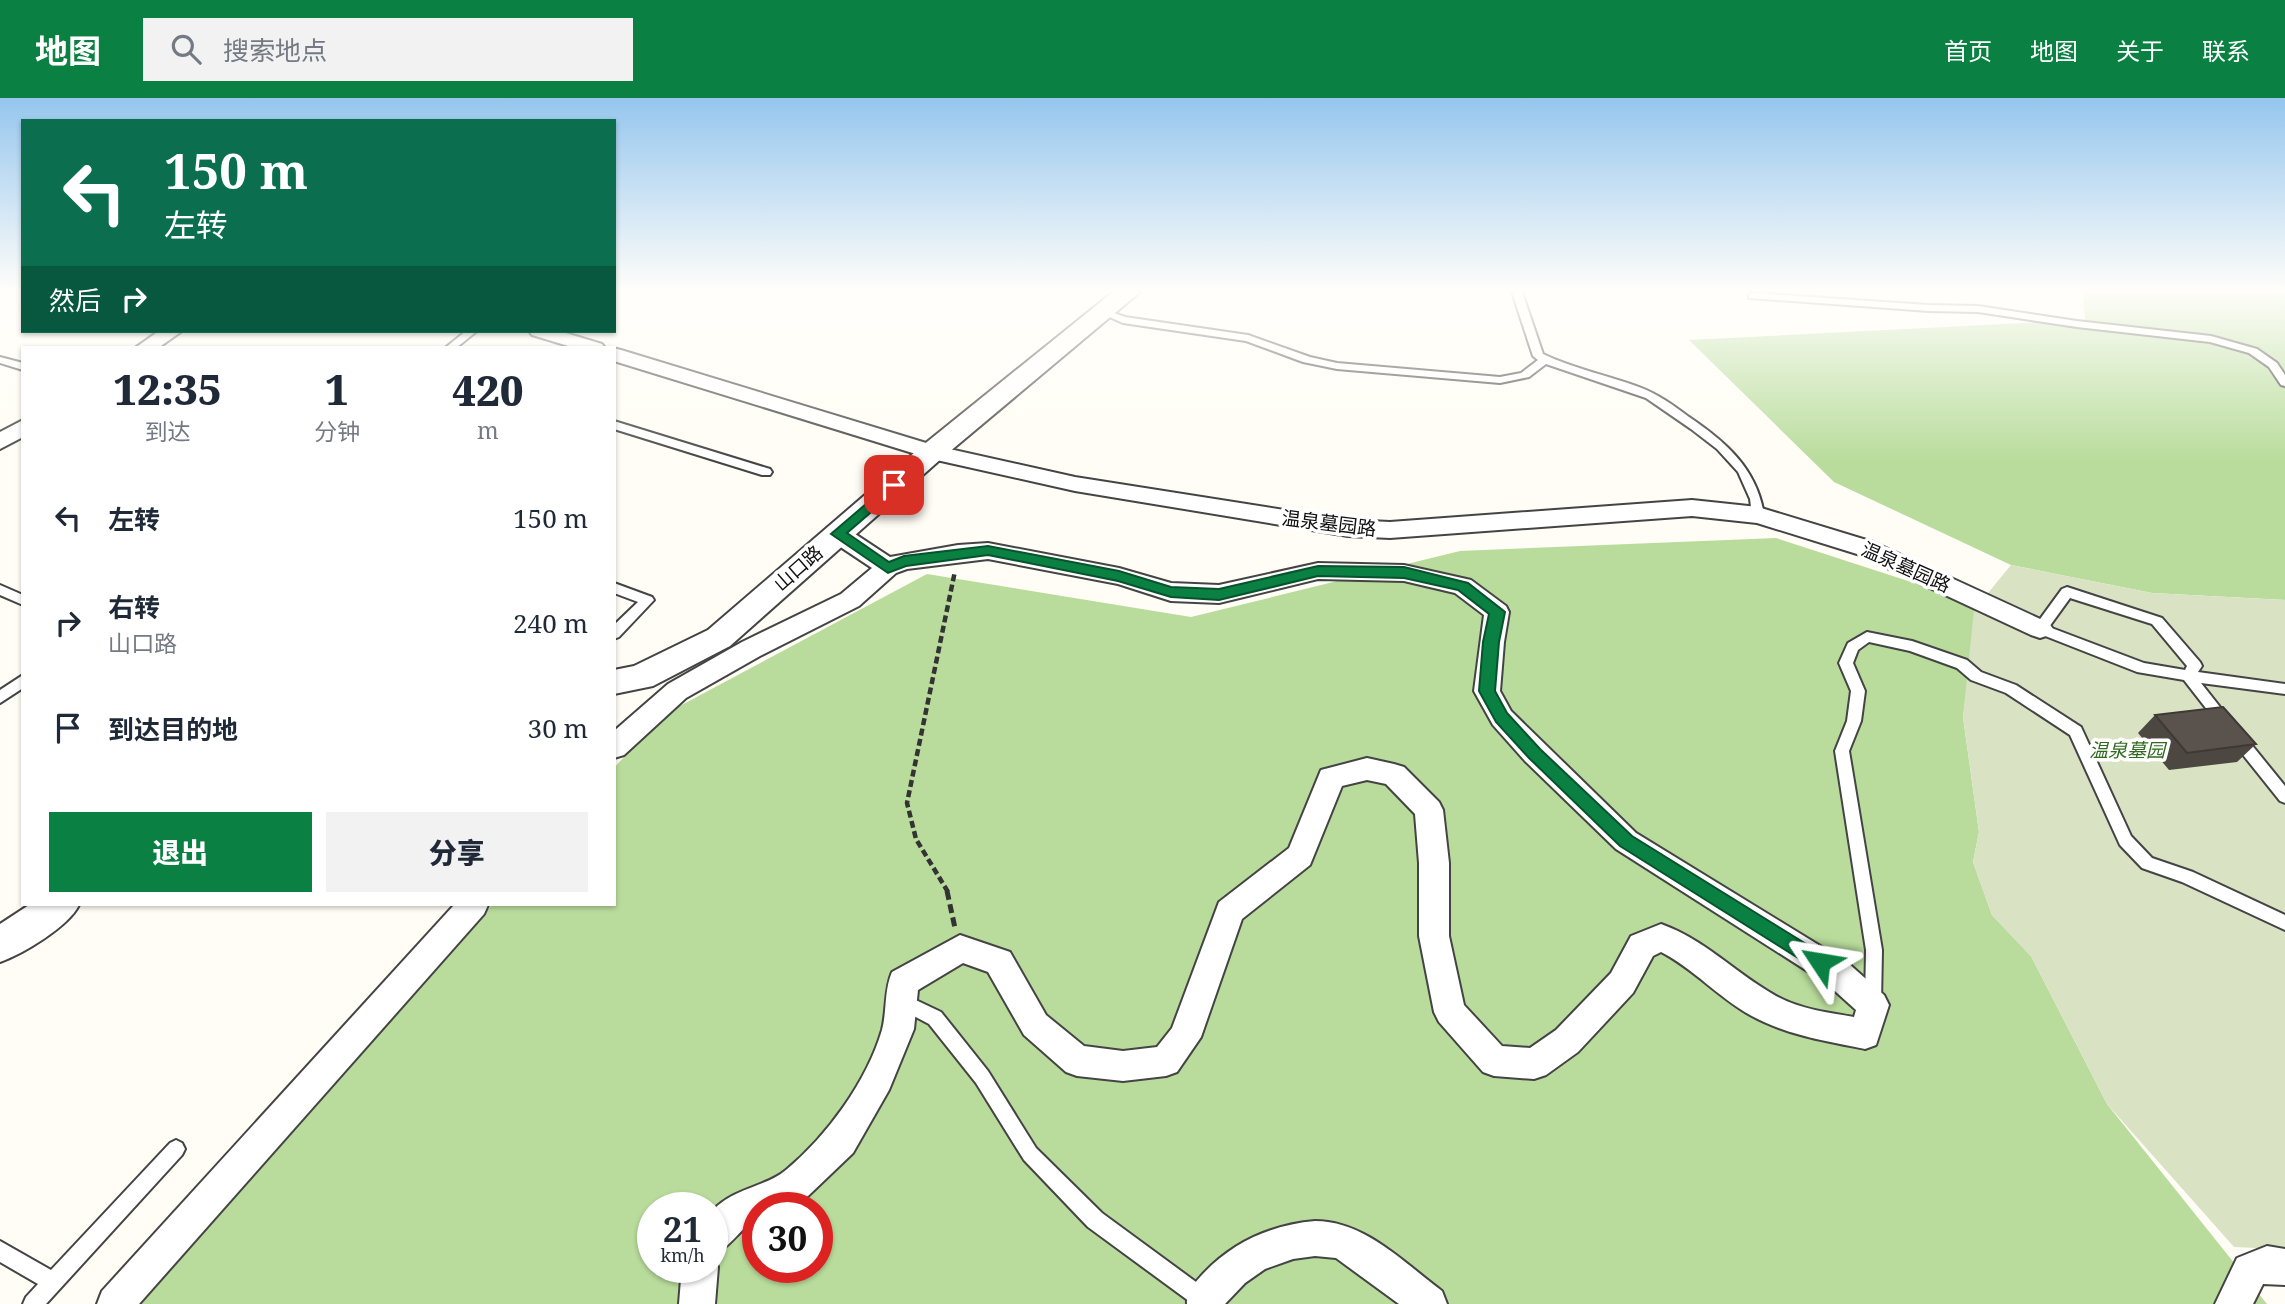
<!DOCTYPE html>
<html lang="zh">
<head>
<meta charset="utf-8">
<style>
	:root { --surface:#fff; --page:#f2f2f3; --text:#1f2937; --muted:#747a83; --accent:#0b8043 }
	body { margin:0; font-family:"Noto Serif","Noto Sans SC",serif; background:var(--page); color:var(--text); height:100vh; display:flex; flex-direction:column; font-size:26px; white-space:nowrap }
	* { box-sizing:border-box; margin:0 }
	p { font-size:23px; color:var(--muted) }
	.icon { flex:none; width:38px; height:38px; fill:none; stroke:currentColor; stroke-width:2; stroke-linecap:round; stroke-linejoin:round }
	.map { position:relative; flex:1; overflow:hidden }
	.sheet { position:absolute; left:21px; top:248px; width:595px; height:560px; display:flex; flex-direction:column; background:var(--surface); border-radius:0px; box-shadow:0 2px 5px #0004 }
	.sheet>* { flex:none }
	.guide { position:absolute; left:21px; top:21px; width:595px; height:214px; border-radius:0px; box-shadow:0 2px 5px #0004; background:#0b6e4f; color:#fff; overflow:hidden }
	.speed { position:absolute; left:637px; top:1094px; display:flex; gap:14px; font-size:35px; font-weight:700; text-align:center }
	.speed>* { display:grid; place-content:center; width:91px; height:91px; border-radius:50%; background:var(--surface); box-shadow:0 2px 5px #0004; line-height:1 }
	.speed small { font-size:18px; font-weight:400 }
	.speed .limit { border:10px solid #d22; background:#fff; color:#111 }
	.pin { position:absolute; display:grid; place-items:center; width:60px; height:60px; color:#fff; margin:-30px; border-radius:14px; box-shadow:0 4px 10px #0006 }
	.me { position:absolute; width:77px; margin:-38px; rotate:303deg; stroke-linejoin:round; filter:drop-shadow(0 0 5px #0008) }
	.turn { display:flex; align-items:center; gap:24px; height:147px; padding:0 28px; font-size:32px }
	.turn .icon { width:91px; height:91px; stroke-width:2.5 }
	.turn b { display:block; font-size:49px; line-height:60px }
	.then { display:flex; align-items:center; height:66px; padding:0 28px; background:#0003; gap:14px; font-size:26px }
	.eta { display:flex; justify-content:space-evenly; align-items:center; height:119px; text-align:center }
	.eta b { font-size:42px; font-weight:800; line-height:49px }
	.cta { display:flex; gap:14px; margin-top:auto; padding:14px 28px }
	.cta a { flex:1; height:80px; border-radius:0px; background:var(--accent); color:#fff; font-size:28px; font-weight:800; line-height:80px; text-align:center }
	.cta a+a { background:var(--page); color:var(--text) }
	ul { padding:0; list-style:none }
	li { display:flex; align-items:center; gap:21px; height:105px; padding:0 28px }
	li div { flex:1 }
	li b { display:block; font-size:26px }
	li em { font-style:normal }
	header { display:flex; align-items:center; gap:42px; box-sizing:border-box; height:98px; padding:0 35px; background:var(--accent); color:#fff }
	header strong { font-size:33px }
	nav { display:flex; gap:38px; margin-inline-start:auto; font-size:24px }
	.search { width:490px; height:63px; background:var(--page); display:flex; align-items:center; gap:18px; box-sizing:border-box; padding:0 24px; border-radius:0px; color:var(--muted); font-size:26px }
	.map>svg:first-child { display:block }
	.forest { fill:#b9dc9c; fill-rule:evenodd }
	.cemetery { fill:#d9e3c4 }
	.lines { fill:none; stroke-linecap:round; stroke-linejoin:round }
	.service-casing { stroke:#444; stroke-width:4 }
	.minor-casing { stroke:#444; stroke-width:4 }
	.tertiary-casing { stroke:#444; stroke-width:4 }
	.path-far1 { stroke:#333; stroke-width:4.5; stroke-dasharray:7 3.5; stroke-linecap:butt }
	.path { stroke:#333; stroke-width:5; stroke-dasharray:9 4.5; stroke-linecap:butt }
	.service { fill:#fff; fill-rule:evenodd }
	.minor { fill:#fff; fill-rule:evenodd }
	.tertiary { fill:#fff; fill-rule:evenodd }
	.wall { fill:#4d4742 }
	.building { fill:#5a524d; stroke:#3f3936; stroke-width:2 }
	.route { fill:#0b8043; stroke:#07532c; stroke-width:2 }
	.labels { text-anchor:middle; dominant-baseline:central; stroke-width:7; stroke-linejoin:round; paint-order:stroke }
	.street-label { font-size:19px; fill:#111; stroke:#fff }
	.park-label { font-size:19px; font-style:italic; fill:#2f6b1f; stroke:#fff }
</style>
</head>
<body>
<header>
<strong>地图</strong>
<div class="search"><svg class="icon" aria-label="search" viewBox="0 0 24 24"><circle cx="10" cy="10" r="6"/><path d="M15 15l6 6"/></svg>搜索地点</div>
<nav><a>首页</a><a>地图</a><a>关于</a><a>联系</a></nav>
</header>
<div class="map">
<svg width="2285" height="1206" viewBox="0 0 2285 1206">
	<rect width="100%" height="100%" fill="#fffdf5"/>
	<g class="forest">
		<path d="M2083,194H2285V502L2152,495L2011,467L1834,384L1689,242L2085,222Z"/>
		<path d="M1776,440L1979,506L1963,619L1979,734L1973,764L1992,817L2031,858L2107,1006L2267,1206H134L492,807H614V670L661,618L927,476L1191,519L1460,453ZM653,1110H712V1169H653ZM758,1110H817V1169H758Z"/>
	</g>
	<path class="cemetery" d="M2011,467L2152,495L2285,502V1155L2279,1151L2234,1149L2107,1006L2031,858L1992,817L1973,764L1979,734L1963,619L1974,512Z"/>
	<g class="lines">
		<g class="service-casing">
			<g id="service">
				<path d="M1512,194H1522L1543,256C1574,271 1607,277 1639,289C1658,296 1673,307 1689,319C1726,344 1757,371 1764,417L1762,420L1758,421L1752,417L1750,401L1738,374L1717,351L1691,331L1646,300L1546,266L1529,279L1500,285L1337,271L1303,264L1246,243L1123,225L1098,214L1103,211L1125,219L1248,237L1310,259L1337,265L1500,279L1521,275L1538,262L1533,258Z"/>
				<path d="M1753,195L1929,207L1978,208L2077,223L2211,238L2257,251L2277,265L2285,277V288L2281,287L2269,269L2249,255L2210,244L2077,229L1978,214L1929,213L1749,200V196Z"/>
				<path d="M466,233H477L456,250H445Z"/>
				<path d="M0,259L23,265V272L0,265Z"/>
				<path d="M614,323L770,371L772,374L770,377H762L614,331Z"/>
				<path d="M614,485L652,499L654,502L619,539L614,541V527L638,504L614,495Z"/>
				<path d="M0,487L23,497V507L0,497Z"/>
				<path d="M2067,489L2162,520L2200,564L2202,568L2198,574L2285,586V596L2201,585L2231,623L2229,627H2219L2184,582L2137,574L2035,534L2033,531L2035,528L2062,491ZM2070,500L2152,526L2187,568L2185,572L2144,565L2049,529Z"/>
				<path d="M1867,534L1912,543L1967,562L1981,574L2016,587L2081,629L2131,738L2152,760L2193,774L2285,817V832L2182,784L2142,770L2120,747L2070,637L2006,595L1971,582L1957,570L1910,553L1869,544L1858,552L1853,565L1865,593L1861,623L1849,653L1882,852L1881,905L1879,910L1873,913L1867,910L1865,905L1866,852L1835,653L1847,623L1851,593L1839,565L1848,545Z"/>
				<path d="M23,577V590L0,605V592Z"/>
				<path d="M2237,633L2242,635L2285,688V705L2280,703L2232,643L2230,639L2232,635Z"/>
				<path d="M901,895L941,914L988,973L1036,1050L1102,1115L1211,1195L1214,1202L1212,1206H1193L1088,1129L1024,1062L976,985L929,926L895,908L893,903L895,898Z"/>
				<path d="M176,1042L182,1045L185,1051L182,1057L46,1206H23L26,1199L38,1186L0,1164V1143L51,1172L170,1045Z"/>
			</g>
		</g>
		<g class="minor-casing">
			<g id="minor">
				<path d="M159,233H182L158,250H135Z"/>
				<path d="M529,233H559L602,246L605,250H575L532,237Z"/>
				<path d="M613,250L621,252L936,348L1075,379L1348,422L1390,424L1692,402L1758,409L1873,444L2049,525L2053,531L2049,537L2040,540L2031,537L1857,456L1757,425L1692,418L1390,440L1348,438L1075,393L932,361L614,263Z"/>
				<path d="M23,322V339L0,351V334Z"/>
				<path d="M838,428L846,430L890,459L958,447L988,445L1119,470L1171,485L1219,487L1318,465L1404,467L1471,482L1506,508L1509,514L1504,544L1500,593L1511,613L1636,735L1848,865L1884,897L1889,907L1876,947L1865,951C1825,943 1786,937 1750,917C1718,899 1694,871 1661,854L1653,858L1633,895L1578,954L1546,977L1534,981L1494,978L1483,974L1439,924L1434,914L1419,838V765L1415,716L1386,686L1367,682L1342,688L1310,767L1242,821L1201,939L1177,974L1166,978L1123,983L1077,978L1066,974L1024,937L988,874L963,865L918,892L914,931L889,992L853,1055L808,1098L783,1110H758V1121C740,1129 732,1149 713,1156L718,1169L715,1206H679L682,1169H712V1113C735,1089 764,1090 786,1072C827,1038 867,983 882,932C887,913 884,892 892,874L960,837L1010,854L1046,917L1084,948L1123,953L1157,949L1172,930L1219,804L1289,750L1321,672L1367,660L1394,666L1404,669L1439,704L1443,712L1449,765V838L1464,907L1502,948L1530,950L1556,932L1611,875L1631,838L1661,826C1705,842 1732,872 1771,895C1796,911 1826,914 1854,919L1856,912L1826,885L1616,751L1525,663L1493,627L1474,593L1484,517L1455,495L1404,483L1318,481L1219,505L1171,503L1118,486L988,461L907,471L896,475L859,508L760,558L686,600L624,657L614,660V633L668,586L742,544L841,496L872,470L830,442L826,436L830,430Z"/>
				<path d="M454,807H488L484,816L139,1206H97L102,1193Z"/>
				<path d="M1315,1123C1365,1123 1404,1165 1442,1193L1447,1206H1399L1336,1160L1315,1158L1293,1161L1265,1171L1245,1185L1225,1206H1187C1186,1195 1193,1187 1201,1178C1231,1145 1270,1127 1315,1123Z"/>
				<path d="M2267,1148L2285,1151V1187L2263,1186L2253,1206H2215L2237,1160Z"/>
			</g>
		</g>
		<g class="tertiary-casing">
			<g id="tertiary">
				<path d="M1113,194H1140L942,360L730,548L653,588L614,596V572L634,568L708,532L922,348Z"/>
				<path d="M29,807H79C69,828 23,856 0,864V826Z"/>
			</g>
		</g>
		<path class="path-far1" d="M948,794L916,741L907,705L955,473"/>
		<path class="path" d="M947,793L955,830"/>
		<use href="#service" class="service"/>
		<use href="#minor" class="minor"/>
		<use href="#tertiary" class="tertiary"/>
	</g>
	<path class="wall" d="M2155,617L2256,646L2237,664L2169,672L2138,635Z"/>
	<path class="building" d="M2223,609L2256,646L2187,655L2155,617Z"/>
	<linearGradient id="sky" x2="0" y2="1"><stop stop-color="#95c6ee"/><stop offset="0.53" stop-color="#fffefa"/><stop offset="1" stop-color="#fffefa" stop-opacity="0"/></linearGradient>
	<rect width="2285" height="363" fill="url(#sky)"/>
	<path class="route" d="M894,382L899,384V390L847,435L889,464L904,458L988,448L1119,473L1171,489L1219,491L1318,468L1404,469L1468,485L1505,514L1499,544L1495,593L1507,615L1540,651L1632,738L1827,859L1830,864L1827,870L1820,873L1814,870L1620,748L1529,660L1496,624L1479,593L1483,544L1489,516L1458,492L1404,480L1318,478L1219,502L1171,499L1118,483L988,457L906,468L888,475L831,436Z"/>
	<g class="labels">
		<g class="street-label">
			<text transform="translate(1329 425) rotate(7)">温泉墓园路</text>
			<text transform="translate(1906 469) rotate(24)">温泉墓园路</text>
			<text transform="translate(798 470) rotate(-41)">山口路</text>
		</g>
		<g class="park-label">
			<text x="2127" y="652">温泉墓园</text>
		</g>
	</g>
</svg>
<div class="speed"><div>21<small>km/h</small></div><div class="limit">30</div></div>
<div class="pin" style="left:894px;top:387px;background:#d93025"><svg class="icon" aria-label="arrive" viewBox="0 0 24 24"><path d="M6 21V4h12l-3 4 3 4H6"/></svg></div>
<svg class="me" style="left:1820px;top:864px" viewBox="-20 -20 40 40"><path d="M0-17L14 15 0 8-14 15z" fill="#0b8043" stroke="#fff" stroke-width="4"/></svg>
<div class="guide">
<div class="turn"><svg class="icon" aria-label="left" viewBox="0 0 24 24"><path d="M17 20v-9H6M10 6l-5 5 5 5"/></svg><div><b>150 m</b>左转</div></div>
<div class="then">然后<svg class="icon" aria-label="right" viewBox="0 0 24 24"><path d="M7 20v-9h11M14 6l5 5-5 5"/></svg></div>
</div>
<section class="sheet">
<div class="eta">
<div><b>12:35</b><p>到达</p></div>
<div><b>1</b><p>分钟</p></div>
<div><b>420</b><p>m</p></div>
</div>
<ul>
<li><svg class="icon" aria-label="left" viewBox="0 0 24 24"><path d="M17 20v-9H6M10 6l-5 5 5 5"/></svg><div><b>左转</b></div><em>150 m</em></li>
<li><svg class="icon" aria-label="right" viewBox="0 0 24 24"><path d="M7 20v-9h11M14 6l5 5-5 5"/></svg><div><b>右转</b><p>山口路</p></div><em>240 m</em></li>
<li><svg class="icon" aria-label="arrive" viewBox="0 0 24 24"><path d="M6 21V4h12l-3 4 3 4H6"/></svg><div><b>到达目的地</b></div><em>30 m</em></li>
</ul>
<div class="cta"><a>退出</a><a>分享</a></div>
</section>
</div>
</body>
</html>
